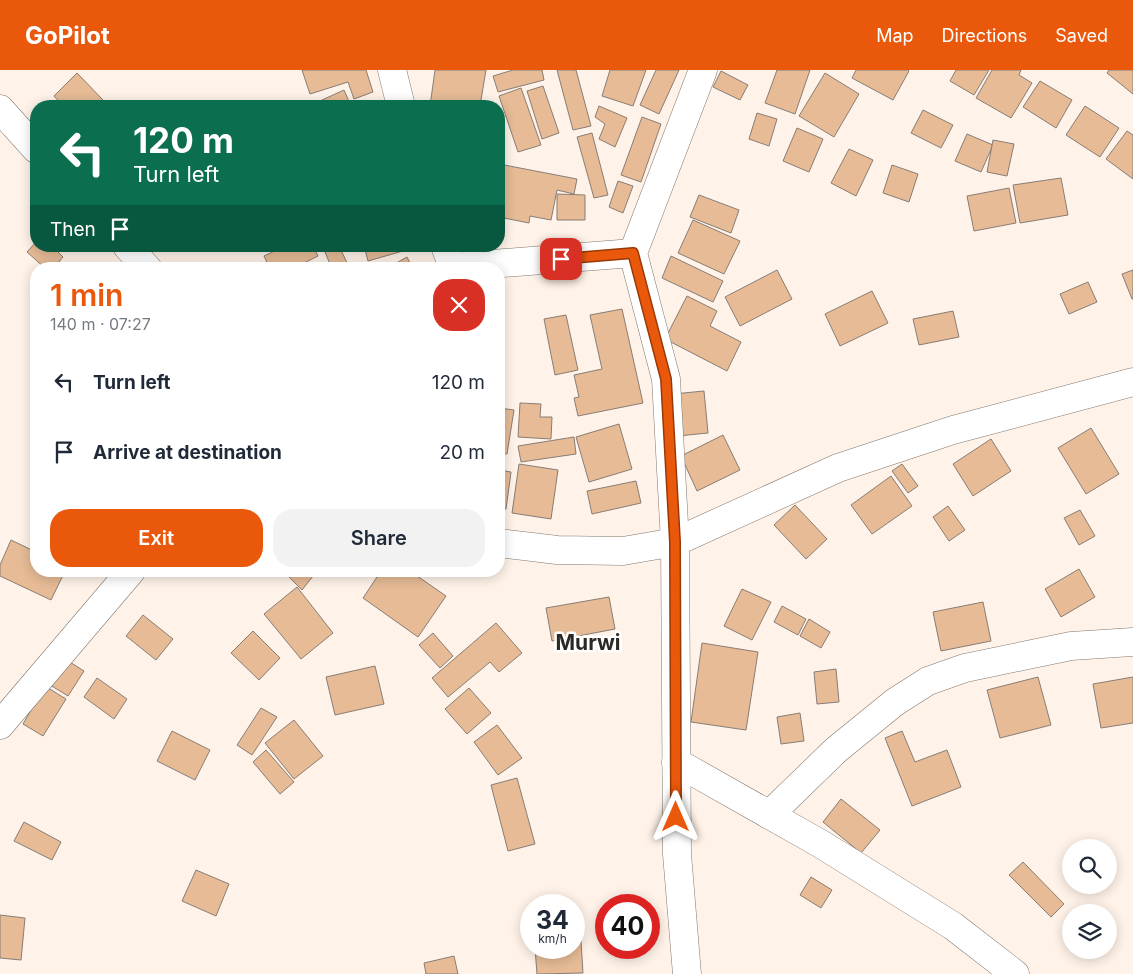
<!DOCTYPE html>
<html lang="en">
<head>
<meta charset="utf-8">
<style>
	:root { --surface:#fff; --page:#f2f2f3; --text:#1f2937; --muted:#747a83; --accent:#ea580c }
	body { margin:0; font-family:Inter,sans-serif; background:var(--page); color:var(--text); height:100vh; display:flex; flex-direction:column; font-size:19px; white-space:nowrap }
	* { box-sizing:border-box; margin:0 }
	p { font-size:16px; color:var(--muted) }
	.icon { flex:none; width:28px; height:28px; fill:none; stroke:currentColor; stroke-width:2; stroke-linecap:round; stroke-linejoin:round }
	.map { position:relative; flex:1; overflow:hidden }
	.panel { position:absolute; left:30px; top:192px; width:475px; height:315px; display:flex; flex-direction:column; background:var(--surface); border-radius:20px; box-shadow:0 2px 12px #0003 }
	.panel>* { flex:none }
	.guide { position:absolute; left:30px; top:30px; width:475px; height:152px; border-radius:20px; box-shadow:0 2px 12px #0003; background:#0b6e4f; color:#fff; overflow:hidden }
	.buttons { position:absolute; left:1062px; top:769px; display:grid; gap:10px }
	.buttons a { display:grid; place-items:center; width:55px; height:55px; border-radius:50%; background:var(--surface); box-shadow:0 2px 12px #0003; font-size:25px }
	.speed { position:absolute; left:520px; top:824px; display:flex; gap:10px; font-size:25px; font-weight:700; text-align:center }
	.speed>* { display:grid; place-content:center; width:65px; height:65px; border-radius:50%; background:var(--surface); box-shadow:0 2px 12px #0003; line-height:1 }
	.speed small { font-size:12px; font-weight:400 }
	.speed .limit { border:8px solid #d22; background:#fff; color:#111 }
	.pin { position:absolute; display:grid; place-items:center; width:42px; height:42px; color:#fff; margin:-21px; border-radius:10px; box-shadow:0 2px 8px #0006 }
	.me { position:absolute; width:55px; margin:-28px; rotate:0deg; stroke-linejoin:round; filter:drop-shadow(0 0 4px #0008) }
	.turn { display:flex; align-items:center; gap:18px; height:105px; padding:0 20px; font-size:22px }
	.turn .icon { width:65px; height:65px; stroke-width:2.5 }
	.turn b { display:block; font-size:35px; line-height:42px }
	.then { display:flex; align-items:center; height:48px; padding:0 20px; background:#0003; gap:10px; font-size:19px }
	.round { display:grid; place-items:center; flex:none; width:52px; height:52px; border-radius:20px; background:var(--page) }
	.headline { display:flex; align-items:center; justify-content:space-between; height:85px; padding:0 20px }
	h1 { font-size:30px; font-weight:600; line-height:38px; color:var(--accent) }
	.action { display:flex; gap:10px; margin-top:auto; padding:10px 20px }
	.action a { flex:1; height:58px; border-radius:20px; background:var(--accent); color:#fff; font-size:20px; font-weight:600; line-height:58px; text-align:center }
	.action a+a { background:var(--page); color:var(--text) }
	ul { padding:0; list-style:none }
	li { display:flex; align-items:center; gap:15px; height:70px; padding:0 20px }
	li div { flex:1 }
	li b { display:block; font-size:19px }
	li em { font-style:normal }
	header { display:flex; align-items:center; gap:30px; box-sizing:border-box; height:70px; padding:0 25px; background:var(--accent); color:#fff }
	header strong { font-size:24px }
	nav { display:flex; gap:28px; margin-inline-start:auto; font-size:18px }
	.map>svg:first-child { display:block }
	.building { fill:#e6bb96; stroke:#887d75 }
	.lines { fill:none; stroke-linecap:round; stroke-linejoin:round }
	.street-casing { stroke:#82776e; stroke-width:29 }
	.secondary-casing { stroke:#82776e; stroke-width:29 }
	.street { stroke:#fff; stroke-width:28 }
	.secondary { stroke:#fff; stroke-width:28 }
	.route-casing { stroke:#983908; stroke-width:12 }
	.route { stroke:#ea580c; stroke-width:9 }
	.labels { text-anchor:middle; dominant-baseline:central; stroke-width:5; stroke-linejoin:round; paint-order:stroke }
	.district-label { font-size:21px; font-weight:bold; fill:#2c2824; stroke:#fff }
</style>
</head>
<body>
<header>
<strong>GoPilot</strong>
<nav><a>Map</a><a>Directions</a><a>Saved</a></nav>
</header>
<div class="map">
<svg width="1133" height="904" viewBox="0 0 1133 904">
	<rect width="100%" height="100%" fill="#fff3e9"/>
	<g class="building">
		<path d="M302,0H366L373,22L354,29L348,12L310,24Z"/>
		<path d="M435,0H486L480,36H430Z"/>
		<path d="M513,0H542L544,10L498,22L493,6Z"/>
		<path d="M557,0H576L591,56L573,60Z"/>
		<path d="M610,0H646L633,36L602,26Z"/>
		<path d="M656,0H679L659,44L640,35Z"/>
		<path d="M777,0H810L795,44L765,33Z"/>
		<path d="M856,0H908L909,1L893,30L852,8Z"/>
		<path d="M956,0H989L974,25L950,11Z"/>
		<path d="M992,0H1021L1019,5L1032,13L1011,48L976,28Z"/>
		<path d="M1109,0H1133V24L1107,3Z"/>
		<path d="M721,1L748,15L740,30L713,17Z"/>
		<path d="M77,3L104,31L99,36H63L54,26Z"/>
		<path d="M825,3L859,24L834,67L799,46Z"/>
		<path d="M1040,11L1072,30L1056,58L1023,37Z"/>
		<path d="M543,16L559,63L542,69L527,21Z"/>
		<path d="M521,18L541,75L518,82L499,26Z"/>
		<path d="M344,20L351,36H309Z"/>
		<path d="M599,36L627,48L615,77L599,69L605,54L595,47Z"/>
		<path d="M1085,36L1119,58L1100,87L1066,65Z"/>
		<path d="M923,40L953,55L941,78L911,63Z"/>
		<path d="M757,43L777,49L769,76L749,69Z"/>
		<path d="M642,47L661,54L641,112L621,105Z"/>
		<path d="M797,58L823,69L809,102L783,91Z"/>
		<path d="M1127,61L1133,65V109L1106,89Z"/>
		<path d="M592,63L608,125L594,128L577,67Z"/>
		<path d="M967,64L993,75L981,102L955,91Z"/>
		<path d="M993,70L1014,74L1007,106L987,102Z"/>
		<path d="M849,79L873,90L856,126L831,113Z"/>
		<path d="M499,94L577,109L574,124L557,120L551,150L530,146L529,153L499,147Z"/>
		<path d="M892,95L918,104L909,132L883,123Z"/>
		<path d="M1061,108L1068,145L1020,153L1013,115Z"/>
		<path d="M618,111L633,116L623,143L609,137Z"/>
		<path d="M1009,118L1016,153L974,161L967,126Z"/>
		<path d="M557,124L585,125V150H557Z"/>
		<path d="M699,125L739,140L731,163L690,147Z"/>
		<path d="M693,150L740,171L724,204L678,183Z"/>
		<path d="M36,172V176H52L63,187L53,199H46L27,182Z"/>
		<path d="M285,176H313L318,186L292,199H270L264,186Z"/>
		<path d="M339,176L350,199H332L325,182Z"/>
		<path d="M364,176H409L410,179L368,191Z"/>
		<path d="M671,186L723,211L713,232L662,208Z"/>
		<path d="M407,187L413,199H386Z"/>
		<path d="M777,200L792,229L740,256L725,227Z"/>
		<path d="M1133,200V229H1132L1122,204Z"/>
		<path d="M1088,212L1097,232L1069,244L1060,224Z"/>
		<path d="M872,221L888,253L840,276L825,244Z"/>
		<path d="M687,226L717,241L710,256L741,272L727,301L665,269Z"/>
		<path d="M622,239L643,333L578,346L574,328L579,327L574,305L602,299L590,245Z"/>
		<path d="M953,241L959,267L919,275L913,249Z"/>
		<path d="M566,245L578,300L555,305L544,249Z"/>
		<path d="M704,321L708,363L678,366L673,324Z"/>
		<path d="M520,333L541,334L540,347H552L551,369L518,367Z"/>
		<path d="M499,338L514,340L507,384L499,383Z"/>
		<path d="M619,354L632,399L589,412L576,367Z"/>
		<path d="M1091,358L1119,404L1086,424L1058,378Z"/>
		<path d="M723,365L740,400L697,421L681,386Z"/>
		<path d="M574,367L576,384L521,392L518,376Z"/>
		<path d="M991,369L1011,401L973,426L953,394Z"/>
		<path d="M519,394L558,400L551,449L512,443Z"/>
		<path d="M902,394L918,416L908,423L892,401Z"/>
		<path d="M499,400L511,402L506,439L499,438Z"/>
		<path d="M891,406L912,436L872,464L851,435Z"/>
		<path d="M636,411L641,433L592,444L587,421Z"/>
		<path d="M795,435L827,469L806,489L774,455Z"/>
		<path d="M948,436L965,460L949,471L933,447Z"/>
		<path d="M1080,440L1095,466L1079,475L1064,448Z"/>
		<path d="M11,470L36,482V501H65L51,530L0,506V495Z"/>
		<path d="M1079,499L1095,527L1061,547L1045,519Z"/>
		<path d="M283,501H317L302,520Z"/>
		<path d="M381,501H410L446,526L418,567L363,528Z"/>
		<path d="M297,517L333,563L301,589L264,544Z"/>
		<path d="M742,519L771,532L752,570L724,556Z"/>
		<path d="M609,527L615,559L552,571L546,538Z"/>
		<path d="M983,532L991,571L941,581L933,542Z"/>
		<path d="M782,536L806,549L798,565L774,552Z"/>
		<path d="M143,545L173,569L156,590L126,566Z"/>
		<path d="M809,549L830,562L821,578L800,566Z"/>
		<path d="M496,553L522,583L499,602L490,592L448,627L432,608Z"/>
		<path d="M253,561L280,588L259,610L231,583Z"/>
		<path d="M433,563L453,586L440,598L419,575Z"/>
		<path d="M702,573L758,582L746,660L691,652Z"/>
		<path d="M65,589L84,601L68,626L50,615Z"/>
		<path d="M375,596L384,634L335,645L326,607Z"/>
		<path d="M836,599L839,632L817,634L814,602Z"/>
		<path d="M1038,607L1051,655L1000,668L987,620Z"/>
		<path d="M1133,607V653L1101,658L1093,614Z"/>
		<path d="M97,608L127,629L114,649L84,627Z"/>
		<path d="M45,616L66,629L43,666L23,654Z"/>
		<path d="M469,618L491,643L467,664L445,639Z"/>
		<path d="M261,638L277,647L252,685L237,675Z"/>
		<path d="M800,643L804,671L781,674L777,647Z"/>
		<path d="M294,650L323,686L294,709L265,673Z"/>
		<path d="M497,655L522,688L498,705L474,672Z"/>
		<path d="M172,661L210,680L195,710L157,691Z"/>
		<path d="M902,661L915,692L947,680L961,717L912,736L885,668Z"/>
		<path d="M266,680L294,712L280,724L253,692Z"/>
		<path d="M517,708L535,774L508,781L491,715Z"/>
		<path d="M841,729L880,760L861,783L823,752Z"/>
		<path d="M24,752L61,772L52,790L14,771Z"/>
		<path d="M1023,792L1064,834L1051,847L1009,805Z"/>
		<path d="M196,800L229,814L216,846L182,831Z"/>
		<path d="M811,807L832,820L821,838L800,825Z"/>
		<path d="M0,845L25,848L21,890L0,888Z"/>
		<path d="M574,855H580L583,903L537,904L535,878H574Z"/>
		<path d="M454,886L458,904H426L424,893Z"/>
	</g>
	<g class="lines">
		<g class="street-casing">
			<g id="street">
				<path d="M392,0L401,36"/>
				<path d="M445,176L453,197L633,183"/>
				<path d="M675,472L666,309L633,183L703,0"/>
				<path d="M0,655L131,501"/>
				<path d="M676,692L821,774L953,856L1015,904"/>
				<path d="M769,745L836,680L895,632L928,611L965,598L1071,576L1133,572"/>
			</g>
		</g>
		<g class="secondary-casing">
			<g id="secondary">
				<path d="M0,39L36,79"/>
				<path d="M127,176L148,199"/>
				<path d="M675,472L677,784L687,904"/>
				<path d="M499,473L557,480L623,481L675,472L838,398L953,360L1133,312"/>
			</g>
		</g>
		<use href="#street" class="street"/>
		<use href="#secondary" class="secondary"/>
	</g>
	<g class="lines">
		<g class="route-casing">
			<path id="route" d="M561,189L633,183L666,309L675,472L676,747"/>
		</g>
		<use href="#route" class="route"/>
	</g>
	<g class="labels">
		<g class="district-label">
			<text x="588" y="572">Murwi</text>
		</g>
	</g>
</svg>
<div class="buttons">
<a><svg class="icon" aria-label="search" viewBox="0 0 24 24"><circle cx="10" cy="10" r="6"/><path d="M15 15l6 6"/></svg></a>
<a><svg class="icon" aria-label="layers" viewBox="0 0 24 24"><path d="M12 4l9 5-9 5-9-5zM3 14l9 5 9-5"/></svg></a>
</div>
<div class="speed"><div>34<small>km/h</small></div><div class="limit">40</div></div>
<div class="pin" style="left:561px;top:189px;background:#d93025"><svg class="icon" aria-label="arrive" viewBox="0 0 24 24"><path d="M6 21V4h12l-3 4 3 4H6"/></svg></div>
<svg class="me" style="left:676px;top:747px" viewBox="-20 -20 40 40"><path d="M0-17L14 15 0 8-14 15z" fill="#ea580c" stroke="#fff" stroke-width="4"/></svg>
<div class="guide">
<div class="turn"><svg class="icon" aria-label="left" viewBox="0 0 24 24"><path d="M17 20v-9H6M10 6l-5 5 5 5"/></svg><div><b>120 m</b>Turn left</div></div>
<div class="then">Then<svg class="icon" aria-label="arrive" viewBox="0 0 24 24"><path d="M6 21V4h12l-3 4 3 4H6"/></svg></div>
</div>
<section class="panel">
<div class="headline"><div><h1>1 min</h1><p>140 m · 07:27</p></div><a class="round" style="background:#d93025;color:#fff"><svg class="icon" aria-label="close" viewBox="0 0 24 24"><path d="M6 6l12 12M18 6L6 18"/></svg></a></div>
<ul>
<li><svg class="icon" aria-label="left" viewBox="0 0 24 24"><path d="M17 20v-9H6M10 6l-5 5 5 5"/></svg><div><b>Turn left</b></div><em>120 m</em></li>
<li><svg class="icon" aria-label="arrive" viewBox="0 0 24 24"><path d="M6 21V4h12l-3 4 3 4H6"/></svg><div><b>Arrive at destination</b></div><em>20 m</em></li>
</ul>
<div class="action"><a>Exit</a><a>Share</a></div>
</section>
</div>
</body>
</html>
